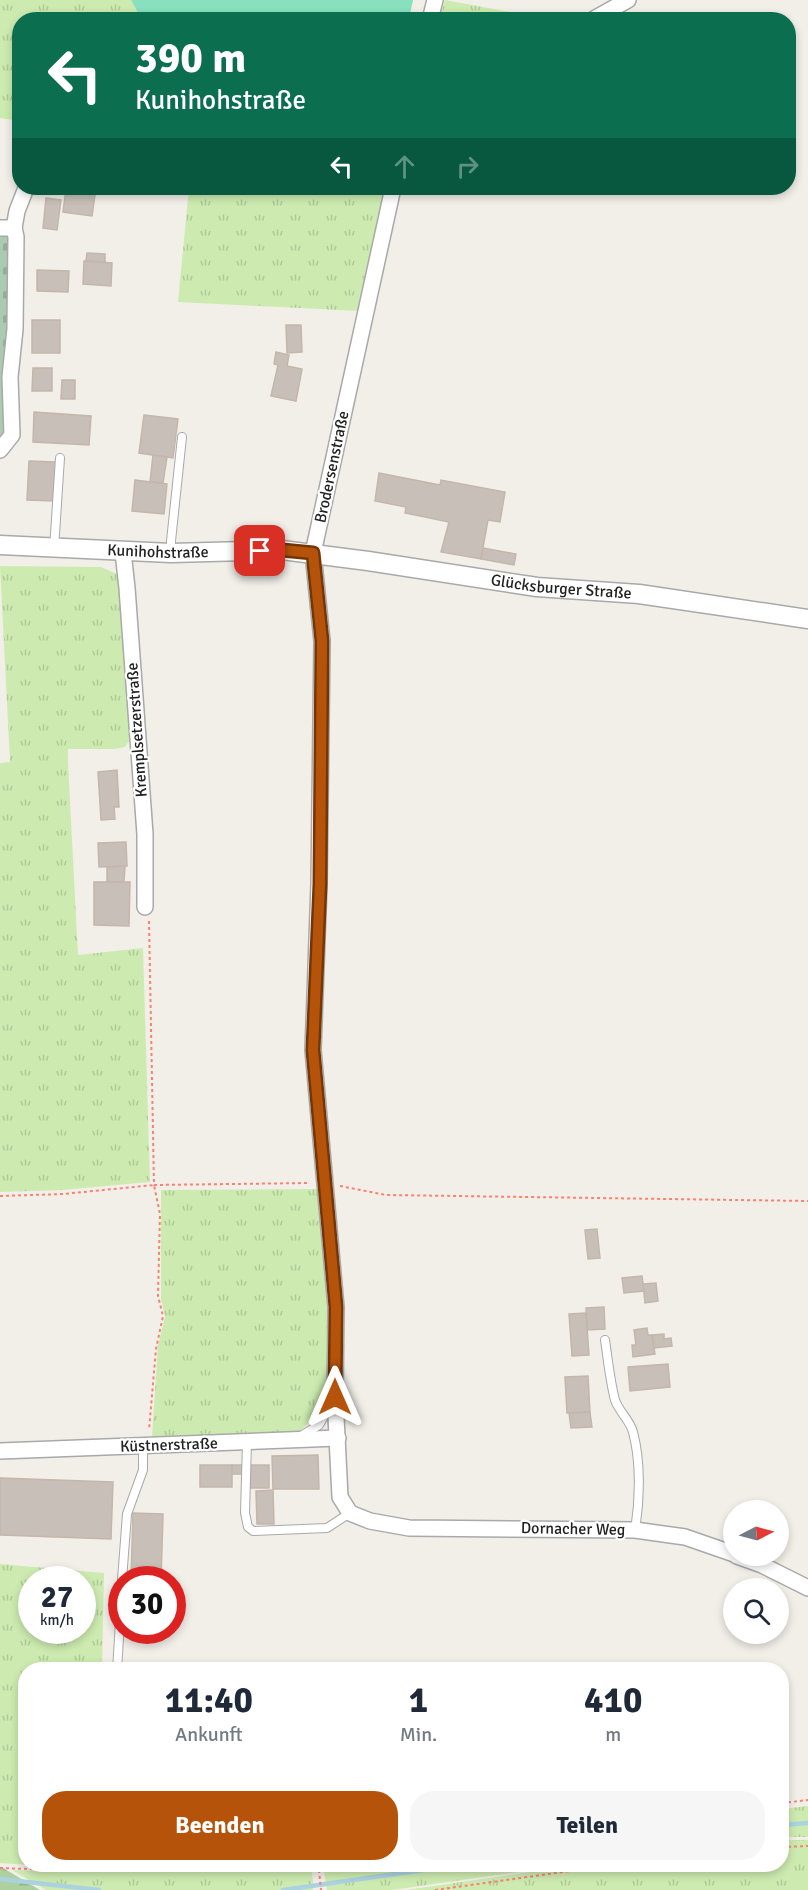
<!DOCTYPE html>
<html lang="de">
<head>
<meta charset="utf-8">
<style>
	:root { --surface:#fff; --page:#f6f6f7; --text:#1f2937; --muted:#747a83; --accent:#b45309 }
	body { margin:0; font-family:Signika,sans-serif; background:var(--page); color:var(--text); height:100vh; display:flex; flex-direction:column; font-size:22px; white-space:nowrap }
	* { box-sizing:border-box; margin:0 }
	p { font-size:20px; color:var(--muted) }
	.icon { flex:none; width:33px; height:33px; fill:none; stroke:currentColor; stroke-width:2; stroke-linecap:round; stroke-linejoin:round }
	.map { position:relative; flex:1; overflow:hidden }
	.details { position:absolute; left:18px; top:1662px; width:771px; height:210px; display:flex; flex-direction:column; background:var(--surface); border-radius:24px; box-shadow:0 3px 9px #0003 }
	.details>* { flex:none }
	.top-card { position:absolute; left:12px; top:12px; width:784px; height:183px; border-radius:24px; box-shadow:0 3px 9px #0003; background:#0b6e4f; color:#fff; overflow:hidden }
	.needle { width:39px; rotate:84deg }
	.tools { position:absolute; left:723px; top:1500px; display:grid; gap:12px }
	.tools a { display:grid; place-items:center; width:66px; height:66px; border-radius:50%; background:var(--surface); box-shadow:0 3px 9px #0003; font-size:30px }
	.speed { position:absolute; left:18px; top:1566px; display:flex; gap:12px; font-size:30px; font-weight:700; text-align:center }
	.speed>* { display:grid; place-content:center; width:78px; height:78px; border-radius:50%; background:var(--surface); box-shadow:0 3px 9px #0003; line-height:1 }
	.speed small { font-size:15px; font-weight:400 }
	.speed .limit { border:9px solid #d22; background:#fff; color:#111 }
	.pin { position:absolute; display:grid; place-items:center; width:51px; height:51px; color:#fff; margin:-26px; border-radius:12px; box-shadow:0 3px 9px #0006 }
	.me { position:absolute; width:66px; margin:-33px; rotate:0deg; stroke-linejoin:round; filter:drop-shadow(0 0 4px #0008) }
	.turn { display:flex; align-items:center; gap:21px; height:126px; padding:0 24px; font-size:27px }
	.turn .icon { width:78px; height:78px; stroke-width:2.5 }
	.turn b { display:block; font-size:42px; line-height:51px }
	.lanes { display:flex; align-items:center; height:57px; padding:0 24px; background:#0003; justify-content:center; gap:30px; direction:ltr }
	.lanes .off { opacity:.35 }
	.eta { display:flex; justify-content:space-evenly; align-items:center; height:102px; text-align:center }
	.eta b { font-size:36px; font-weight:700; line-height:42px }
	.button { display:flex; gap:12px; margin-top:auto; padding:12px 24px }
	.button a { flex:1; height:69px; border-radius:24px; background:var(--accent); color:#fff; font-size:24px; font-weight:700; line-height:69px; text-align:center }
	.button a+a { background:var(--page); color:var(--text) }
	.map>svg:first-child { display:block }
	.grass { fill:url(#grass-tufts); fill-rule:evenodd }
	.forest { fill:url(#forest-firs) }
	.cemetery { fill:url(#cemetery-stones) }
	.pitch { fill:#88e0be }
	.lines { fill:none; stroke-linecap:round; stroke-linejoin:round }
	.stream { stroke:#aad3df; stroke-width:4.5 }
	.building { fill:#c7bfb8; stroke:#c4b6ab; stroke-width:1.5 }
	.service-casing { stroke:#a9a9a9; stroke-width:10 }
	.minor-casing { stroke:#a9a9a9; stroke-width:18 }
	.tertiary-casing { stroke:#a9a9a9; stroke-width:21 }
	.path { stroke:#fa8072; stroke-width:2; stroke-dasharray:3 3; stroke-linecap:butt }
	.service { stroke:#fff; stroke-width:8 }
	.minor { stroke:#fff; stroke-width:15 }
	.tertiary { stroke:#fff; stroke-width:18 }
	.route-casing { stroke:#753606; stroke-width:15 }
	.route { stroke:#b45309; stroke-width:10 }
	.labels { text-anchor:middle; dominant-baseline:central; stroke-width:4.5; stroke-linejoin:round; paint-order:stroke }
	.street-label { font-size:16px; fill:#222; stroke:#fff }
</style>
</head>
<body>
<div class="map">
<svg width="808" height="1890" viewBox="0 0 808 1890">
	<defs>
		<pattern id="grass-tufts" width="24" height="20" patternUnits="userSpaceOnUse" patternTransform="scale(1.5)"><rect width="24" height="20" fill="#cdebb0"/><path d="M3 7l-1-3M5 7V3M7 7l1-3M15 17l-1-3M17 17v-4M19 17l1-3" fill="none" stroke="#b0c997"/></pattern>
		<pattern id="forest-firs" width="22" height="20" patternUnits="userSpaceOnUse" patternTransform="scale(1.5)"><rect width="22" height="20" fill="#add19e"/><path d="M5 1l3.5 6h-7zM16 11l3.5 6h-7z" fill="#95b388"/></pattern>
		<pattern id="cemetery-stones" width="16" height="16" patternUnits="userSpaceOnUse" patternTransform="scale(1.5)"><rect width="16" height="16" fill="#aacbaf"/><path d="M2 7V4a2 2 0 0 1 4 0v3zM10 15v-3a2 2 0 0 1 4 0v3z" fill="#92ae96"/></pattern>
	</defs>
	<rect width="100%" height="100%" fill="#f2efe9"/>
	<g class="grass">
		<path d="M0,0H131L142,19L20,20L19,121L0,118Z"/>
		<path d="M445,0L516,13L515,19H440Z"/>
		<path d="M189,188L378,189L385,198L359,311L178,302Z"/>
		<path d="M0,566L101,567L117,574L124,585L133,735L125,747L114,749H68V763L78,955L143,948L150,1182L62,1190L0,1192V763L10,762Z"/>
		<path d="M318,1189L324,1231L329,1298L328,1394L316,1416L300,1431L152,1437L158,1345L165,1317L161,1299V1190Z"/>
		<path d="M0,1564L104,1573L102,1669L26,1670V1864L99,1865L56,1867L0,1863ZM32,1580H82V1630H32Z"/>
		<path d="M808,1806V1837H782V1809Z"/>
		<path d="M782,1840H808V1890H406L586,1864H782Z"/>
		<path d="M274,1865H312L313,1890H46L12,1870L62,1872Z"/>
		<path d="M323,1865V1864L568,1865L392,1890H327Z"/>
	</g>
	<path class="forest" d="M0,1867L3,1868L40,1890H0Z"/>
	<path class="cemetery" d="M0,236L9,237L7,431L0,441Z"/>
	<path class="pitch" d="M131,0H413L409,19L142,20Z"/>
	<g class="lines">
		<g class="stream">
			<path d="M782,1825L808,1823"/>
			<path d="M0,1879L99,1890"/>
			<path d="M283,1890L466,1864"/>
		</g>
	</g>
	<g class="building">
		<path d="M66,188H96L92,216L63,212Z"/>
		<path d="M46,198L61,200L57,230L43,228Z"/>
		<path d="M87,253L105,254V262L86,261Z"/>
		<path d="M84,261L112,263L111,286L83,284Z"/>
		<path d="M37,270L69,271L68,292L37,291Z"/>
		<rect x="32" y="320" width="28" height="33"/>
		<path d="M286,325H301L302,352L287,353Z"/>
		<path d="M276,352L289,355L287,366L302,369L296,401L271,396L278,365L274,364Z"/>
		<path d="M33,368H52V391H32Z"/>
		<path d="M62,380H75V399H61Z"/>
		<path d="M34,412L91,416L89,445L33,442Z"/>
		<path d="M144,415L178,419L173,458L139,453Z"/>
		<path d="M153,455L167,457L163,483L150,482Z"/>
		<path d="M29,461L56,462L54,501L27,500Z"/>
		<path d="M379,473L440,485L441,480L505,492L500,522L488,520L481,559L441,552L449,522L405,513L406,507L375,501Z"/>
		<path d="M135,480L167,484L164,514L132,511Z"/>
		<path d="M483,548L516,554L514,565L481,559Z"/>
		<path d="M117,770L119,807H114L115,819L101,820L98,772Z"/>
		<path d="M126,842L127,866L99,867L98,843Z"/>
		<path d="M125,866L124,882H107V867Z"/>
		<path d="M94,882H130L129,926L94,925Z"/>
		<path d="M597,1229L600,1258L588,1259L585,1230Z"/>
		<path d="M642,1276L644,1291L624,1293L622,1278Z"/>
		<path d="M656,1283L658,1301L645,1303L643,1284Z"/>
		<path d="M604,1307L605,1329L587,1330L586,1308Z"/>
		<path d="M586,1313L589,1355L572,1356L569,1314Z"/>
		<path d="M647,1328L648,1335H652L655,1354L633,1357L632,1345H636L634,1330Z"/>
		<path d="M664,1334V1339L671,1338L672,1346L654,1348L652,1335Z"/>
		<path d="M668,1364L670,1387L630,1391L628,1367Z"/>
		<path d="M588,1376L590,1412L567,1413L565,1377Z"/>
		<path d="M590,1412L592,1427L571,1428L569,1413Z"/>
		<path d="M318,1455L319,1489H273L272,1456Z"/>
		<rect x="200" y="1465" width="32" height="22"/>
		<rect x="232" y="1465" width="11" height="9"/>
		<rect x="249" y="1465" width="20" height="23"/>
		<path d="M0,1478L113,1482L111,1539L0,1535Z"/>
		<path d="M273,1490L274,1524H257L256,1491Z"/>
		<path d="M133,1513L163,1514L161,1580H131Z"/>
	</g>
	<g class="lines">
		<g class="service-casing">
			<g id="service">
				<path d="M54,549L60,458"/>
				<path d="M171,552V541L182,437"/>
				<path d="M605,1340C608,1360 610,1381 615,1400C619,1412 630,1420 633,1432C641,1462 640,1500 635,1530"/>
				<path d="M301,1436L319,1425L333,1401"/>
				<path d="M247,1442L245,1513L248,1527L253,1531L327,1528L350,1513"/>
				<path d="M122,1580L127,1514L143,1470V1445"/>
				<path d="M117,1670L122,1589"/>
			</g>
		</g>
		<g class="minor-casing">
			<g id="minor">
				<path d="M430,20L435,0"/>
				<path d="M592,20L628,0"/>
				<path d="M393,188L313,553L322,641L319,884L313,1050L336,1307L335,1397L340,1497L350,1513L370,1521L409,1528L635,1530L685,1537L734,1554"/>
				<path d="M0,228H14L17,211L26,188"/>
				<path d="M0,450L12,435L10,377L15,329L16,237L14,228"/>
				<path d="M123,552L127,588L145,834V907"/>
				<path d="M0,1451L338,1438"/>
				<path d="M737,1556L762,1565L808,1588"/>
			</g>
		</g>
		<g class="tertiary-casing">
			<g id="tertiary">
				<path id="s1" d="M0,545L171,553L282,550L368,561L537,587L639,594L808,619"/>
			</g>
		</g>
		<g class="path">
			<path d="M149,921L154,1185L310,1183"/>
			<path d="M340,1186L386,1195L808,1201"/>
			<path d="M0,1196L63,1194L154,1185L160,1214L158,1296L163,1316L156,1349L149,1430"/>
			<path d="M782,1803L808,1800"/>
			<path d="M782,1847L808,1846"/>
			<path d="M250,1864L319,1870L348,1864"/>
			<path d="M0,1868L55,1870L200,1864"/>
			<path d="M319,1870L321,1890"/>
			<path d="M435,1890L620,1864"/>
		</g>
		<use href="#service" class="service"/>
		<use href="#minor" class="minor"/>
		<use href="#tertiary" class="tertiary"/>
	</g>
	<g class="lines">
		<g class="route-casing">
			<path id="route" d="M260,551L282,550L313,553L322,641L320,884L313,1050L336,1307L335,1397"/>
		</g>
		<use href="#route" class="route"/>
	</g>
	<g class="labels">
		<g class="street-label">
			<text transform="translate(332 467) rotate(-78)">Brodersenstraße</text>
			<text stroke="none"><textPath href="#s1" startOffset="158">Kunihohstraße</textPath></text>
			<text stroke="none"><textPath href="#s1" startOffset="564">Glücksburger Straße</textPath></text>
			<text transform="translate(137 730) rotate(-94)">Kremplsetzerstraße</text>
			<text transform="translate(169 1445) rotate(-2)">Küstnerstraße</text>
			<text transform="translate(573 1529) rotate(1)">Dornacher Weg</text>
		</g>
	</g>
</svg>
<div class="tools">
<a><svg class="needle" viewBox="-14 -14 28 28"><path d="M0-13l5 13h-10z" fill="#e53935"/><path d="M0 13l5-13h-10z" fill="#747a83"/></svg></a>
<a><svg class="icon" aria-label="search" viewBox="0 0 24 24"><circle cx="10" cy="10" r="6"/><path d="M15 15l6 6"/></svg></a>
</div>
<div class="speed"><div>27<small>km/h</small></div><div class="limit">30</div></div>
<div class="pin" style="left:260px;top:551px;background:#d93025"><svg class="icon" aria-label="arrive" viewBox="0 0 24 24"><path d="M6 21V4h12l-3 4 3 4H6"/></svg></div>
<svg class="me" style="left:335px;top:1397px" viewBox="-20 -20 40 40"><path d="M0-17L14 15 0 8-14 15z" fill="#b45309" stroke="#fff" stroke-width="4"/></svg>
<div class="top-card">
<div class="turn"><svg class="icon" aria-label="left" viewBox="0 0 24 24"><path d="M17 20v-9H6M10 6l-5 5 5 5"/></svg><div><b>390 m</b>Kunihohstraße</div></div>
<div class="lanes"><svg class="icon" aria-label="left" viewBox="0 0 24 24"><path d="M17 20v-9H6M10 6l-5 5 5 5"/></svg><svg class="icon off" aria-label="ahead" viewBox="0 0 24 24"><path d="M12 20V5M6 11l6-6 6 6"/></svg><svg class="icon off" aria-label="right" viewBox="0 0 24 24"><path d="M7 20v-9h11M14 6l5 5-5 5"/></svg></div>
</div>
<section class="details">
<div class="eta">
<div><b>11:40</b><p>Ankunft</p></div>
<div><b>1</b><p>Min.</p></div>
<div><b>410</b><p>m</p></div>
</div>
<div class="button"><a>Beenden</a><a>Teilen</a></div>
</section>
</div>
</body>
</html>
